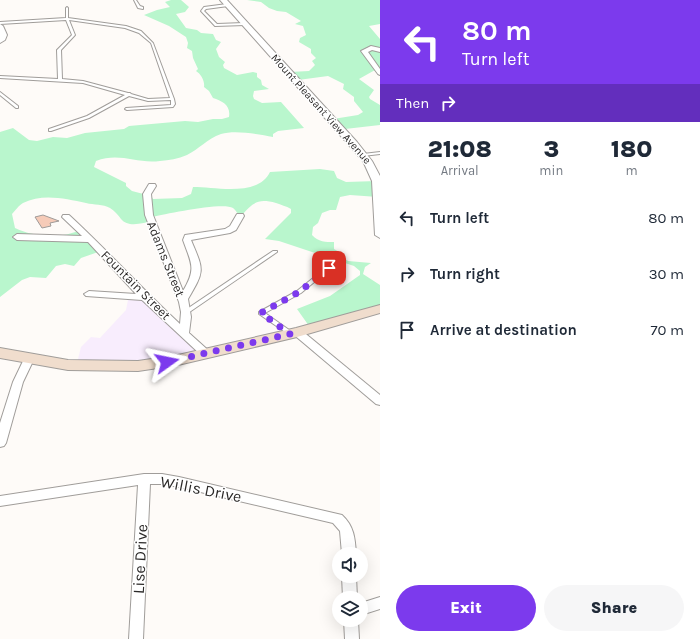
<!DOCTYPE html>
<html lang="en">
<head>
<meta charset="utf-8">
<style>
	:root { --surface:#fff; --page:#f6f6f7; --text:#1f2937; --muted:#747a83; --accent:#7c3aed }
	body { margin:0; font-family:Karla,sans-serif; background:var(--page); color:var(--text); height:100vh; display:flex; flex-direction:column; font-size:15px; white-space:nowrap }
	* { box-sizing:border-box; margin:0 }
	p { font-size:13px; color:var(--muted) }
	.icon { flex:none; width:22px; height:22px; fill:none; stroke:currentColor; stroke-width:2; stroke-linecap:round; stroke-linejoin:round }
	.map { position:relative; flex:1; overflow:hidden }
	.details { display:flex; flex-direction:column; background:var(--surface); width:320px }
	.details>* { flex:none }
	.banner { background:#7c3aed; color:#fff; overflow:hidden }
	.fabs { position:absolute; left:332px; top:547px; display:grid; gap:8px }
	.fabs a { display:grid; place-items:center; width:36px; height:36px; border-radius:50%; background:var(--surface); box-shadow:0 4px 16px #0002; font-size:20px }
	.pin { position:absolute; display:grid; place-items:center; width:34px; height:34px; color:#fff; margin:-17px; border-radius:8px; box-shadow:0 2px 6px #0006 }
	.me { position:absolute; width:44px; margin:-22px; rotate:78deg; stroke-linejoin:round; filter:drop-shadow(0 0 3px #0008) }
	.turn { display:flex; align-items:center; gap:14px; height:84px; padding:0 16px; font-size:18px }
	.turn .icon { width:52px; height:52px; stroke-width:2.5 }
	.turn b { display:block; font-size:28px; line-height:34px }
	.then { display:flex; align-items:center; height:38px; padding:0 16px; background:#0003; gap:8px; font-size:15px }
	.eta { display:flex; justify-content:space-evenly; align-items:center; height:68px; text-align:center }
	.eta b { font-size:24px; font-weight:800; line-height:28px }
	.button { display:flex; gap:8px; margin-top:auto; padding:8px 16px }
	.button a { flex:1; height:46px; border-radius:24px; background:var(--accent); color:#fff; font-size:16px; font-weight:800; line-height:46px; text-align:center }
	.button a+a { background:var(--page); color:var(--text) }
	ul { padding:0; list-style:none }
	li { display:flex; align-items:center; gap:12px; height:56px; padding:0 16px }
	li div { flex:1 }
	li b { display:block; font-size:15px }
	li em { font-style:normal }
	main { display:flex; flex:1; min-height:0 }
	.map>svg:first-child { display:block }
	.commercial { fill:#f8edfd }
	.green { fill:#b9f6cd }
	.building { fill:#f6cbb8; stroke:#9f9b99 }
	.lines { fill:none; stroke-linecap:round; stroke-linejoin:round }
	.service-casing { stroke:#a09d9a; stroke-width:2 }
	.minor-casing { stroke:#a09d9a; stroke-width:2 }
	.tertiary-casing { stroke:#a09d9a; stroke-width:2 }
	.secondary-casing { stroke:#a09d9a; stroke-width:2 }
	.service { fill:#fff; fill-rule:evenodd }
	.minor { fill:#fff; fill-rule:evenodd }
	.tertiary { fill:#fff; fill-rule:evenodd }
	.secondary { fill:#f0ddcd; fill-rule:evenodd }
	.route { stroke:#7c3aed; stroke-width:7; stroke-dasharray:0 12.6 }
	.labels { text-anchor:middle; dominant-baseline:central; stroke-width:3; stroke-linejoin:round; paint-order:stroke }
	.far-street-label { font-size:11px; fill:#2b2928; stroke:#fff }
	.street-label { font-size:13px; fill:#2b2928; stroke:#fff }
	.near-street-label { font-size:16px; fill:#2b2928; stroke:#fff }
</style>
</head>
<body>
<main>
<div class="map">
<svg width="380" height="639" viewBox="0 0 380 639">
	<rect width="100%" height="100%" fill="#fefbf8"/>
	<path class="commercial" d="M129,295H142L205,348L164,361L77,363L81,347L91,337L100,338L126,310Z"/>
	<g class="green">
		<path d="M171,0H181L189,7L185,12L176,14L186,28L197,30L201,33L213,34L216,40L221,42L216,49L219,57L225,62L223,65L224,68L237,75L253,72L257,73V77L261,80L262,85L269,89L254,91L253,96L254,99L262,103L281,102L304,128L278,131L273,134V137C258,134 235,130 221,134C207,139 199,149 187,155C178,159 169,160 160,161C136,164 120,152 96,161L94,167L126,183V186L132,191L151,196L153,199L182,198L191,194L193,187C216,187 258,197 270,172L320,169L334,171L337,178L346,182L377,181L378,197L350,195L340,197L336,210H330L322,213L318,223L313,227L312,235C318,242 326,242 334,242V249L341,253L342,257L348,261L371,263L365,267L363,274L380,285V308L309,326L297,309L330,296L360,275V271L354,266L279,241L265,239L291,213V209C286,206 281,205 276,203C257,198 253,203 241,216C238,215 236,210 233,208C222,202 167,214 152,217L153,221C143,223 128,228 121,219C118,215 115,211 110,208C103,204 94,205 86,203C66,199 43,193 23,203C19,205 15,211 12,214L15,228C33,237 62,239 80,230L101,251L81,258L74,266L65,264L56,266L46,278L30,277L22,280L0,297V132L13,128L29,140L37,141L53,137L67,138L85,133L124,129L129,126L185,121L198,122L213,119H222L229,117C231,105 222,101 213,98L209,91L204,87C205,81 201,74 196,71L198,69L193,58L192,51L187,48L188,43L186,37L169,26L144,15L157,10L170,7L165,2Z"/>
		<path d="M247,0H380V24L369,26L380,39V70H375L359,79L374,90L369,97L370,99L380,105V125L345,129L333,119L358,115L363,112L354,101V97L343,89L344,84L328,76L298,80L290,72L309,71L315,65L312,61L316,58L311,53V49L299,42L300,38L306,35L303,26L295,24L301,21L286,12L277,11L269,8L261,2Z"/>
	</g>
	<path class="building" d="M43,215L59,221L50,223L51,226L42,228L35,217Z"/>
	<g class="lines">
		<g class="service-casing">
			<g id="service">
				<path d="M134,0H136L140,6L143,7V9L138,8Z"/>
				<path d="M227,4H228V6L206,9L204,11L217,24L244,23H245V25L215,26L201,11L204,7Z"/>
				<path d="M67,7L68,8V18L126,26L141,31L153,43L174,99L175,104L173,107L127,110L125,109L126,108L171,105V100L148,101L129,96L89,118L51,131H49V129L87,116L125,95L83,83L0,78V76L58,79L57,50L72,35L66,20L0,24V22L66,18V8ZM69,20L125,28L139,33L151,43L170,98L148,99L131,94L130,93H128L83,81L62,79L61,50L75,35Z"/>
				<path d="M0,92L18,106V108H16L0,95Z"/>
				<path d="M380,152V154L363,156L361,155L363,154Z"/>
				<path d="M273,251H277V252L188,313H184V311Z"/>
				<path d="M327,267H329L331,268L301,293L265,313L292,332L293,333L292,334H288L259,314V312L297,291Z"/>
			</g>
		</g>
		<g class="minor-casing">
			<g id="minor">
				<path d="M0,24L3,26L7,35L5,40L0,43Z"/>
				<path d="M371,46L380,48V52L372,50L368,52L380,69V75L378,74L361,51Z"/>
				<path d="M149,184H155L156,186L151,194L153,215L183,291C197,268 191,263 183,240L185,235L225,229L230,226L237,214H243L244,216L236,230L230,233L191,240C204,271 205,270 188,299L191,317L189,333L209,351L210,353L209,355H201L142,300L86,296L84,294L89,291L136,294L88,242L17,240L13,237L17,234L82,236L62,217L63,215H69C107,250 142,289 180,324L181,312L179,302L145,215L143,194Z"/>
				<path d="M297,329L301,330L380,395V405L376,404L293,334L292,332Z"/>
				<path d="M29,355L33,357L34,359L23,382L6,443L4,446L0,447V423L13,382L24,359L25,357Z"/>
				<path d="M144,474H162L179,477L342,515C354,526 355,538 356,554H342L340,531L333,523L179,487L162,484H150L143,639H129L138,485L0,506V496Z"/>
				<path d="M342,576H356L357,598H343Z"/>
				<path d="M380,597V609L361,615V603Z"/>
				<path d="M344,620H358L359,639H345Z"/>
			</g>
		</g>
		<g class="tertiary-casing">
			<path id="tertiary" d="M220,0H227L357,142L372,161L380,176V238L375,235L372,181L363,161Z"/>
		</g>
		<g class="secondary-casing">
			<path id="secondary" d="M380,305V313L297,337L178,365L138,371L68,370L0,358V348L68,360L138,361L178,355L296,328Z"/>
		</g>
		<use href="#service" class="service"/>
		<use href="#minor" class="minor"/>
		<use href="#tertiary" class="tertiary"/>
		<use href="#secondary" class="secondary"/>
	</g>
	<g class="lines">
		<path class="route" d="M167,362L290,334L261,313L299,292L329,268"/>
	</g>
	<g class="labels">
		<g class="far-street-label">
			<text transform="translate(321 109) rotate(48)">Mount Pleasant View Avenue</text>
		</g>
		<g class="street-label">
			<text transform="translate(166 259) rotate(68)">Adams Street</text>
			<text transform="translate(136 285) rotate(45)">Fountain Street</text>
		</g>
		<g class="near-street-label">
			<text transform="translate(201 489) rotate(11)">Willis Drive</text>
			<text transform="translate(140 559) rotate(-87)">Lise Drive</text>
		</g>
	</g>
</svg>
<div class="fabs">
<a><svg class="icon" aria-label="sound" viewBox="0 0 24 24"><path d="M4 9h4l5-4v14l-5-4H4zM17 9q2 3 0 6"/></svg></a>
<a><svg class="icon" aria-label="layers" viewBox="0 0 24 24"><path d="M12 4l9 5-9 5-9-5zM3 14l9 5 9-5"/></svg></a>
</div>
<div class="pin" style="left:329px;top:268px;background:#d93025"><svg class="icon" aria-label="arrive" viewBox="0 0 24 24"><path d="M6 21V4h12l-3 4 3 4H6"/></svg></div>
<svg class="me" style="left:167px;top:362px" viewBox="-20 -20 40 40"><path d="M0-17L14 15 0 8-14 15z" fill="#7c3aed" stroke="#fff" stroke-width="4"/></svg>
</div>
<section class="details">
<div class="banner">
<div class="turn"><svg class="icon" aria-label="left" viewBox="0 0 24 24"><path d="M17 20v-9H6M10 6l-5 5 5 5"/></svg><div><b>80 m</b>Turn left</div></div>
<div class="then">Then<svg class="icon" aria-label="right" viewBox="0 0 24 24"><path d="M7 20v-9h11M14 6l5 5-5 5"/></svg></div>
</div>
<div class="eta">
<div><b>21:08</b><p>Arrival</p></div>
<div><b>3</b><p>min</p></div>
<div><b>180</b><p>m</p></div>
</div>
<ul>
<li><svg class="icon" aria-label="left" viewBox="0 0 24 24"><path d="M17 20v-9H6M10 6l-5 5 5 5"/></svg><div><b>Turn left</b></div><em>80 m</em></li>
<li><svg class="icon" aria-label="right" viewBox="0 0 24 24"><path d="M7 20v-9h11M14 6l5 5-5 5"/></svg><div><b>Turn right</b></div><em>30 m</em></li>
<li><svg class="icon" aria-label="arrive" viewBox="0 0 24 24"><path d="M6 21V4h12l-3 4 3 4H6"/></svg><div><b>Arrive at destination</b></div><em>70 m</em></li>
</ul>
<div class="button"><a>Exit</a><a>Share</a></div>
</section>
</main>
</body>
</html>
